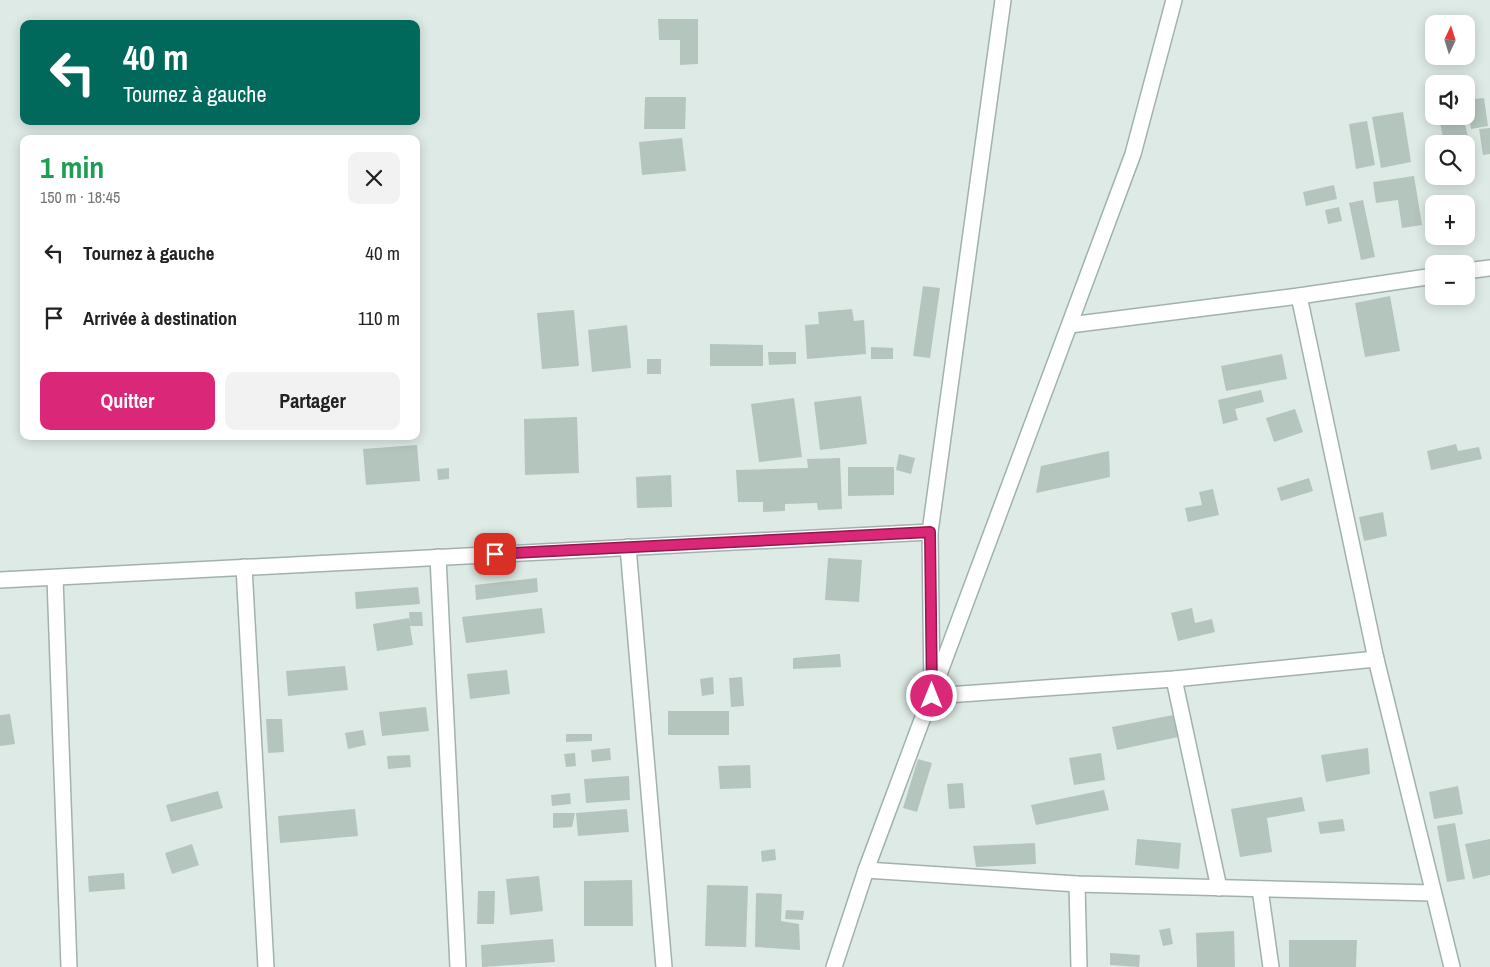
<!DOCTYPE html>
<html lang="fr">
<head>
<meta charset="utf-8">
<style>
	:root { --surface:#fff; --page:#f2f2f2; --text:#222; --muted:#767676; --accent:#db2777 }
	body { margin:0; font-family:"Archivo Narrow",sans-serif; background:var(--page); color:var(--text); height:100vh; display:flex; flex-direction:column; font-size:19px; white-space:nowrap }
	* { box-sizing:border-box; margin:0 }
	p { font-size:16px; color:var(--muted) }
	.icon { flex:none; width:28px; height:28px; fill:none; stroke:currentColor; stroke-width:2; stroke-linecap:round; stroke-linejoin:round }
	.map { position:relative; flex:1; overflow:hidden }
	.panel { position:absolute; left:20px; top:135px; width:400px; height:305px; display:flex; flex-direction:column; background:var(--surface); border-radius:10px; box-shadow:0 2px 12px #0003 }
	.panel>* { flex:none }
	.hud { position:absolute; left:20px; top:20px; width:400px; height:105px; border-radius:10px; box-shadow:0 2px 12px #0003; background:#00695c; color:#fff; overflow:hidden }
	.needle { width:32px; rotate:4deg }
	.buttons { position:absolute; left:1425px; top:15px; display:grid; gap:10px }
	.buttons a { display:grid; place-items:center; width:50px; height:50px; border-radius:10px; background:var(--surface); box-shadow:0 2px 12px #0003; font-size:25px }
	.pin { position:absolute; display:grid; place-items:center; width:42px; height:42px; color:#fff; margin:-21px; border-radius:10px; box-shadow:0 2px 8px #0006 }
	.me { position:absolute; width:55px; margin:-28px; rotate:0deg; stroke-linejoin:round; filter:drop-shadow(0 0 4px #0008) }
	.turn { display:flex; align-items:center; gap:18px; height:105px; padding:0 20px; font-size:22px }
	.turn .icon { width:65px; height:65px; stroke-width:2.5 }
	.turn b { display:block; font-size:35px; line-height:42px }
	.round { display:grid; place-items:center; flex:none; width:52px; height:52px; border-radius:10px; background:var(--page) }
	.summary { display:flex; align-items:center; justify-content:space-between; height:85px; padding:0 20px }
	h1 { font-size:30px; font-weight:800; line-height:38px; color:#1e9e55 }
	.cta { display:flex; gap:10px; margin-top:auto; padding:10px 20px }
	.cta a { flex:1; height:58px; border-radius:10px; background:var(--accent); color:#fff; font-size:20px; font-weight:800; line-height:58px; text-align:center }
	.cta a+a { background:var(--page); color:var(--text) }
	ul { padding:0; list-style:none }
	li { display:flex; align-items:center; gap:15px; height:65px; padding:0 20px }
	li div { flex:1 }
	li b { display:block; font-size:19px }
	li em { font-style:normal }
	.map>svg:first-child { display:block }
	.building { fill:#b4c5be }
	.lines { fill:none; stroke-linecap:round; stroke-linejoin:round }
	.minor-casing { stroke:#a1b2ac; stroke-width:18 }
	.minor { stroke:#fff; stroke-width:15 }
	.route-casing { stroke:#8e194d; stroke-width:12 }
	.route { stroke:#db2777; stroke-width:9 }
</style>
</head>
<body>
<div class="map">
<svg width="1490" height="967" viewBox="0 0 1490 967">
	<rect width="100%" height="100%" fill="#deeae5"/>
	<g class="building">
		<path d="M658,19H698V64L680,65V40H659Z"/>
		<path d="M645,97H686L685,129H644Z"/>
		<path d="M1484,98L1488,126L1471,129L1467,100Z"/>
		<path d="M1403,112L1411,162L1381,168L1372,117Z"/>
		<path d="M1439,116H1463L1470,145L1466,146V144H1444Z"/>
		<path d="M1367,121L1375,165L1356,169L1349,124Z"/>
		<path d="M1490,128V154L1483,155L1479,129Z"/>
		<path d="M682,138L686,171L642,175L639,142Z"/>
		<path d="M1414,176L1422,225L1402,228L1398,200L1376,203L1373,182Z"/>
		<path d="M1334,185L1337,199L1306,206L1303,192Z"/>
		<path d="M1363,200L1375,257L1361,260L1349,203Z"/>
		<path d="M1339,207L1342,221L1328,224L1325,210Z"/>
		<path d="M923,286L940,288L930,358L913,356Z"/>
		<path d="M1390,296L1400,351L1365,357L1355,303Z"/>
		<path d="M852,309L854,321L864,320L866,354L807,359L805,325L819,324L818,312Z"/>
		<path d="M574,310L579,366L542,369L537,313Z"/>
		<path d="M627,325L631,368L592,372L588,330Z"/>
		<path d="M710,344L763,345V366H710Z"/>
		<path d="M871,347L893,348V359H871Z"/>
		<path d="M768,352H796V364L769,365Z"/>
		<path d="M1282,354L1287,379L1226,391L1221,366Z"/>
		<rect x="647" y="359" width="14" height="15"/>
		<path d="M1261,390L1264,402L1235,409L1238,420L1223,424L1218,400Z"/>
		<path d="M861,396L867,444L820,450L814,402Z"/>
		<path d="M794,398L802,457L759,462L751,404Z"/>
		<path d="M1295,409L1303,432L1274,442L1266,418Z"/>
		<path d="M577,417L579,473L525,475L524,419Z"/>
		<path d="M1456,444L1458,451L1479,447L1482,459L1431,470L1427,451Z"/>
		<path d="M417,445L420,481L366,485L363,449Z"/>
		<path d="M1109,451L1110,477L1036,493L1041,466Z"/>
		<path d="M899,454L915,458L911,474L896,470Z"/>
		<path d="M840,458L842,509L818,510L817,503L785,504V511L763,512V502H738L736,470L808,468L807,459Z"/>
		<path d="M848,467H894V495L848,496Z"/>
		<path d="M449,468V479L438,480L437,469Z"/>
		<path d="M671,475L672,507L637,508L636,477Z"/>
		<path d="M1309,478L1313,491L1281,501L1277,488Z"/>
		<path d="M1213,489L1219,515L1188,522L1185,508L1202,505L1199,492Z"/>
		<path d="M1383,512L1387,536L1364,541L1359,517Z"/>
		<path d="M828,558L862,560L859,602L825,600Z"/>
		<path d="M537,578L538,592L476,600L475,585Z"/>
		<path d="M418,587L420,604L356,609L355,592Z"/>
		<path d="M542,608L545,633L466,643L462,617Z"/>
		<path d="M1192,608L1195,623L1212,619L1215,632L1178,641L1171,613Z"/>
		<path d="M409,612H422L423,626H410L413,645L377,651L373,624L409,618L410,624Z"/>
		<path d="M840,654L841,667L793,669V658Z"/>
		<path d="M345,666L348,690L288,696L286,671Z"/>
		<path d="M507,670L510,694L470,699L467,674Z"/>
		<path d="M713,677L714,694L702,696L700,679Z"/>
		<path d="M742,677L744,706L731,707L729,678Z"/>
		<path d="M426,707L429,731L382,736L379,712Z"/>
		<rect x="668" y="711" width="61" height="24"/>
		<path d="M10,714L15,744L0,746V715Z"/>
		<path d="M1173,715L1178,737L1117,750L1112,727Z"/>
		<path d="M266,719H282L284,752L268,753Z"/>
		<path d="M363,730L366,745L348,749L345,733Z"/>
		<path d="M566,734H592V741L566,742Z"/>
		<path d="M610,748L611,760L592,762L591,750Z"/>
		<path d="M1368,748L1370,774L1326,782L1321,755Z"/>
		<path d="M575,753L576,766L566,767L564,754Z"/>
		<path d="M1101,753L1105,780L1074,785L1069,758Z"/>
		<path d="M410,755L411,767L388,769L387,756Z"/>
		<path d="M918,759L932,763L917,812L903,808Z"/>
		<path d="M750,765L751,788L720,789L718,766Z"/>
		<path d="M629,776L630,800L586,803L584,779Z"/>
		<path d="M963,783L965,808L949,809L947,784Z"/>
		<path d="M1458,786L1463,814L1434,819L1429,792Z"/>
		<path d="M1104,790L1109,810L1036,825L1031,805Z"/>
		<path d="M218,791L223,808L171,822L166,805Z"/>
		<path d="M570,793L571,804L552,806L551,795Z"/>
		<path d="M1302,797L1305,811L1267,818L1272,852L1240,857L1231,809Z"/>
		<path d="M355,809L358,836L280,843L278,816Z"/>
		<path d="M627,809L629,832L578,836L576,813Z"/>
		<path d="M553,813H575L572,827L553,828Z"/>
		<path d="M1343,819L1345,831L1320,834L1318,822Z"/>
		<path d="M1455,823L1465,879L1447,882L1437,826Z"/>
		<path d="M1137,839L1181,843L1179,869L1135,865Z"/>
		<path d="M1490,839V875L1473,879L1465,844Z"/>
		<path d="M1035,843L1036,864L976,867L973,846Z"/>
		<path d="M192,844L199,865L172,874L165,853Z"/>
		<path d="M775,849L776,860L762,862L761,851Z"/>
		<path d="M124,873L125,889L89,892L88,876Z"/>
		<path d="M539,876L543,911L510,915L506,879Z"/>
		<path d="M632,880L633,926H584V881Z"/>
		<path d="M707,885L748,886L746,947L705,946Z"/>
		<path d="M478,891H495L494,924H477Z"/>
		<path d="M756,893L782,894L781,921L799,924L800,950L755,947Z"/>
		<path d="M786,910L804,911L803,920L785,919Z"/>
		<path d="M1170,928L1173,944L1163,946L1159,930Z"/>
		<path d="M1234,931L1235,967H1197L1196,933Z"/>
		<path d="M553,939L555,962L482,967L481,945Z"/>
		<path d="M1289,940H1357L1356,967H1289Z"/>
		<path d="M1110,953L1140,955L1139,967L1110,965Z"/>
	</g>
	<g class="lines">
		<g class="minor-casing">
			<g id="minor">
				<path d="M1003,0L930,532L932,696L1174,679L1376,659"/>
				<path d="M1466,271L1490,268"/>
				<path d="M1299,296L1376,659L1452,967"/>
				<path d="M1070,325L1299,296L1434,276"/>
				<path d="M628,547L664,967"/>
				<path d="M438,557L458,967"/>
				<path d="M244,567L266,967"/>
				<path d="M55,578L69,967"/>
				<path d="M0,580L930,532"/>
				<path d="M1174,679L1219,888"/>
				<path d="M866,870L1077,884L1433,893"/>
				<path d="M1077,884L1079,967"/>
				<path d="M1260,889L1271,967"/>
				<path d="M834,967L866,870L1133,154L1174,0"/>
			</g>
		</g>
		<use href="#minor" class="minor"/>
	</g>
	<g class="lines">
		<g class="route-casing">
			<path id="route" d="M495,554L930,532L932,696"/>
		</g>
		<use href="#route" class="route"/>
	</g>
</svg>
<div class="buttons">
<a><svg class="needle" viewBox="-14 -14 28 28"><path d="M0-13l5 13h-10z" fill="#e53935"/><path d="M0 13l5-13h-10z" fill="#767676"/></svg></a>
<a><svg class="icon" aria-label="sound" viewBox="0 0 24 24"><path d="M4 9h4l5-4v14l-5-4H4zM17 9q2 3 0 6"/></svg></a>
<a><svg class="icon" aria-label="search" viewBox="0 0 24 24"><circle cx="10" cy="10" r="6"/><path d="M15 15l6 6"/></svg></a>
<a>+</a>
<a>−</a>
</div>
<div class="pin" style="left:495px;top:554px;background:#d93025"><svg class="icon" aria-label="arrive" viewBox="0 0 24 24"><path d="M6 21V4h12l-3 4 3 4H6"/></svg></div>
<svg class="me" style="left:932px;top:696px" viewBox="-20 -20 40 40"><circle r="17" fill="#db2777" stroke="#fff" stroke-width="3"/><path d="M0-11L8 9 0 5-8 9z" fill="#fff"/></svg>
<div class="hud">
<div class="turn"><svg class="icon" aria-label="left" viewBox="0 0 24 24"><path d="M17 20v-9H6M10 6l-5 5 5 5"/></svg><div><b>40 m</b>Tournez à gauche</div></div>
</div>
<section class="panel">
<div class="summary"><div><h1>1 min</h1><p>150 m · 18:45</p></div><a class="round"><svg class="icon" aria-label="close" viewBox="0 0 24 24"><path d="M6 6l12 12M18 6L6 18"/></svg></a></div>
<ul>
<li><svg class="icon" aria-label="left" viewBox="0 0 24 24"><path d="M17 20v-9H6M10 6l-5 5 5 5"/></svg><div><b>Tournez à gauche</b></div><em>40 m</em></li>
<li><svg class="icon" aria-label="arrive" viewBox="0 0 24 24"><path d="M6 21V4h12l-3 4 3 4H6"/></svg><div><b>Arrivée à destination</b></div><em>110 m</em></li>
</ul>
<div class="cta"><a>Quitter</a><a>Partager</a></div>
</section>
</div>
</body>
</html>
